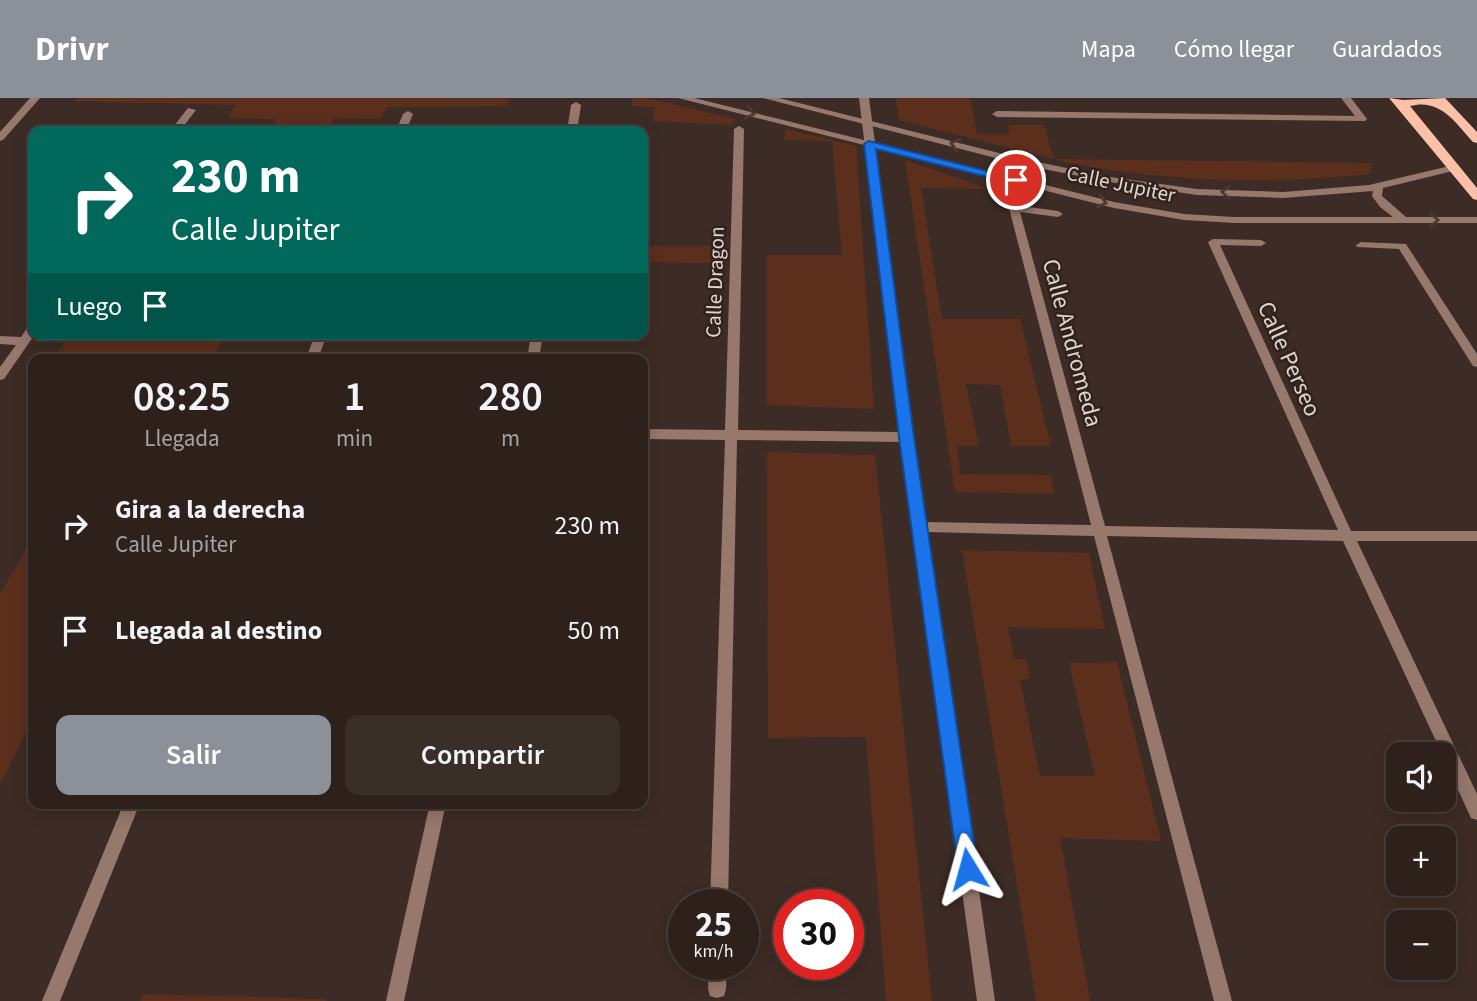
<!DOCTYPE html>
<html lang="es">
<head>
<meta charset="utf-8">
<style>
	:root { --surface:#2e211c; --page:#3a2e29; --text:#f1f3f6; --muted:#a7a3a3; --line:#493e3b; --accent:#8c9099 }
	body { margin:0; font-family:"Source Sans 3",sans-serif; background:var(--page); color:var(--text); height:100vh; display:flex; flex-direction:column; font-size:26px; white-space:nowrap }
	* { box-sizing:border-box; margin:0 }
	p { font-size:23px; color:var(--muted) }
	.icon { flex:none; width:38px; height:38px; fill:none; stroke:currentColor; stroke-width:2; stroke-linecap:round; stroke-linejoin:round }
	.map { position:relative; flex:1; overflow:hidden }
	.sheet { position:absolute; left:28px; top:256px; width:620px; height:455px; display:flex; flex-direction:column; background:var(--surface); border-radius:14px; box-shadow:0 4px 18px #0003,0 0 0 2px var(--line) }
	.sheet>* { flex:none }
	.hud { position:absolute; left:28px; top:28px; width:620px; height:214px; border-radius:14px; box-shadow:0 4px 18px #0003,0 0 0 2px var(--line); background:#00695c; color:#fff; overflow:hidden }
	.fabs { position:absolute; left:1386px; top:644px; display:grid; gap:14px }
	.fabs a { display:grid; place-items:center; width:70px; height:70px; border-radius:14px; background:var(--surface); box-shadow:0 4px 18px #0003,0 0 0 2px var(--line); font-size:35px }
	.speed { position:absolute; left:668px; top:791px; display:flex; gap:14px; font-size:35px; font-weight:700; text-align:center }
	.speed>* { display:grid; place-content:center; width:91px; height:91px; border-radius:50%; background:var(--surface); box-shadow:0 4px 18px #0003,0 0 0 2px var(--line); line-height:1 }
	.speed small { font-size:18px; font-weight:400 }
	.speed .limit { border:10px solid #d22; background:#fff; color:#111 }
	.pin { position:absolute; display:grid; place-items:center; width:60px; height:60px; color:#fff; margin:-30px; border:4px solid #fff; border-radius:50%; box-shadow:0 2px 7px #0007 }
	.me { position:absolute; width:77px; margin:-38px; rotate:352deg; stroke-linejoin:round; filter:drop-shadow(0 0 5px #0008) }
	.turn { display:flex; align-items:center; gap:24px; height:147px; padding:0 28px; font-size:32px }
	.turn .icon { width:91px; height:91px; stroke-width:2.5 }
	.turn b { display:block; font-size:49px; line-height:60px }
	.then { display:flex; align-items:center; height:66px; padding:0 28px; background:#0003; gap:14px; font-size:26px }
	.eta { display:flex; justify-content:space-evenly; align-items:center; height:119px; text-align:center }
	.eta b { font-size:42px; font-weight:600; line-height:49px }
	.button { display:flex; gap:14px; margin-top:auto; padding:14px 28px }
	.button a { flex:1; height:80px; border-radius:14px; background:var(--accent); color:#fff; font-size:28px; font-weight:600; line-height:80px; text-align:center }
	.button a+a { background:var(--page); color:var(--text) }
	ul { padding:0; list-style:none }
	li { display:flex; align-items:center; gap:21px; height:105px; padding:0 28px }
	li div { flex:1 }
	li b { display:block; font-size:26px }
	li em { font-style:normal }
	header { display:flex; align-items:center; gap:42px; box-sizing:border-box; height:98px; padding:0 35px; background:var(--accent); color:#fff }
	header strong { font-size:33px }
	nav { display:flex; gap:38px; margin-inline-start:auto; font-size:24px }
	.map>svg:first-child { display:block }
	.green { fill:#5c2f1d }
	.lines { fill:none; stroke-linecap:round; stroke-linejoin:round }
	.minor { fill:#96786d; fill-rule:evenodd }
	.tertiary { fill:#96786d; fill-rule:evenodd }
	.primary { fill:#fcc0a8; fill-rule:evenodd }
	.oneway { stroke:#4b3830 }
	.route { fill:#1a73e8; stroke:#114b97; stroke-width:2 }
	.labels { text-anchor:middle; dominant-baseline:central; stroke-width:5; stroke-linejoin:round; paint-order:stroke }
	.far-street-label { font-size:21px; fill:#e0d5d1; stroke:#32221c }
	.street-label { font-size:24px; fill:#e0d5d1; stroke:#32221c }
</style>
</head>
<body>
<header>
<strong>Drivr</strong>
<nav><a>Mapa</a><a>Cómo llegar</a><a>Guardados</a></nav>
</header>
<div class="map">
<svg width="1477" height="903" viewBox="0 0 1477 903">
	<rect width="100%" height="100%" fill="#3d2c25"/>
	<g class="green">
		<path d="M77,0H509L506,8L387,9L381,21L334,20L327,33H270L276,21L228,20L235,7L75,3Z"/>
		<path d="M632,0H646L736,21L730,27L653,23L655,9L632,8Z"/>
		<path d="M896,0H970L977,36H1009V27H1044L1054,61L1372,65L1370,76C1274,86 1164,84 1070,65L899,22Z"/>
		<path d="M786,31L856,48L874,311L767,307V157H842L832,43L784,42Z"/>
		<path d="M905,62L989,91L921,90L942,221H1020L1051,348H1011L1000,287L966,286L979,348H957L960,376L1051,377L1054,396L955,394Z"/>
		<path d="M642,148H722L721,165L642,164Z"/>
		<path d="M70,236H226L213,261H54Z"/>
		<path d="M767,354L875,357L932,903H886L866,639L768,640Z"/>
		<path d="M33,439V620L0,687V496Z"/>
		<path d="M962,452L1089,455L1105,531L1008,529L1014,561H1026L1030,581L1020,582L1040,678H1095L1069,565L1117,564L1161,743L1060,740L1090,903H1036Z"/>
		<path d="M143,896L327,901L326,903H140Z"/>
	</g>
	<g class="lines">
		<g class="minor">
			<path d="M30,0H40L3,42L0,43V34Z"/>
			<path d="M859,0H869L926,424L1091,427L1009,110L1014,107L1058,113L1063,116L1058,119L1020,114L1105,428L1338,432L1208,144L1213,141L1261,142L1266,145L1261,148L1220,147L1351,433H1477V443H1357L1477,696V722L1471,720L1444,661V656H1442L1343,443L1107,438L1232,903H1214L1094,438L927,434L995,903H977L901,344L737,342L728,807H710L725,342L642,341V331L725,332L734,31L739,28L744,31L738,332L900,334Z"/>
			<path d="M1341,0H1351L1367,21L1365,23L997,19L992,16L997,13L1355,18Z"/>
			<path d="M576,4L581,7L577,33H567L571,7Z"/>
			<path d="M188,10L196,12L180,33H170Z"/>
			<path d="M408,13L413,16L406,33H396L403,16Z"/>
			<path d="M1361,144L1406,146L1477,256V269L1473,268L1399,151L1357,149L1356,147Z"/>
			<path d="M33,226L35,236L4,281L0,282V269L16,247L0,246V238L21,239L29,227Z"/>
			<path d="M315,236H327L318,261H306Z"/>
			<path d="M531,236H543L539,261H527Z"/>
			<path d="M124,705H140L60,903H42Z"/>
			<path d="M430,705H446L404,903H386Z"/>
			<path d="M709,866H727L726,891L724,898L717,900L710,898L708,891Z"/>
		</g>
		<path class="tertiary" d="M678,0H694L1114,104L1184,116L1234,119H1393L1380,109L1372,98L1373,93L1283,100L1197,97L1110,84L1023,67L763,0H779L1023,61L1110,79L1197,91L1283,94L1369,87L1454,67L1459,70L1457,72L1383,90L1382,98L1406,119H1477V125H1234L1184,122L1114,110Z"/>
		<path class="primary" d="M1389,0L1403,2L1445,0L1477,34V45L1473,44C1455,24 1440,0 1410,8L1477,90V102L1473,101Z"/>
	</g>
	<defs><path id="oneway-chevron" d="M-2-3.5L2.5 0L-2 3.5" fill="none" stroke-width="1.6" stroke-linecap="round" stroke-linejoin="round" transform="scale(1.75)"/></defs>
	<g class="oneway">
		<use href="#oneway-chevron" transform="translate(750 15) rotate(14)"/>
		<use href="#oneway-chevron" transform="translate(955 46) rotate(-165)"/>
		<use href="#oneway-chevron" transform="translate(1226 94) rotate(-177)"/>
		<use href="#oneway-chevron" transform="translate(1102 104) rotate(14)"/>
		<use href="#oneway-chevron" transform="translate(1434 122)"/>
	</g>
	<path class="route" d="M869,43L1022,82L1016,86L876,51L914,339L978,771L975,778L968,781L961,778L958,771L899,339L864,46Z"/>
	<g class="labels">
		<g class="far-street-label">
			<text transform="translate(1121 86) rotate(12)">Calle Jupiter</text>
			<text transform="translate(715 184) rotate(-88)">Calle Dragon</text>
		</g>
		<g class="street-label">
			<text transform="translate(1072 245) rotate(75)">Calle Andromeda</text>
			<text transform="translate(1289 261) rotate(66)">Calle Perseo</text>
		</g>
	</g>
</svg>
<div class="fabs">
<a><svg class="icon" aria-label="sound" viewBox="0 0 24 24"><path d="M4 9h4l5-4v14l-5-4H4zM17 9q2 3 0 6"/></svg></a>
<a>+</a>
<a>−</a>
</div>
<div class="speed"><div>25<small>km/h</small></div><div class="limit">30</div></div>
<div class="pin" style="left:1016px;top:82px;background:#d93025"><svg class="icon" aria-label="arrive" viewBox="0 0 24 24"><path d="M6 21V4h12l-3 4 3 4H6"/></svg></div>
<svg class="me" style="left:968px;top:771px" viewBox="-20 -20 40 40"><path d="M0-17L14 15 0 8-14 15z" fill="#1a73e8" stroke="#fff" stroke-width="4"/></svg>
<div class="hud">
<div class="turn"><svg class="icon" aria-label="right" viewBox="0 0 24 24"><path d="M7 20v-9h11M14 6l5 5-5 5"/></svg><div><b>230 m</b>Calle Jupiter</div></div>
<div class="then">Luego<svg class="icon" aria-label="arrive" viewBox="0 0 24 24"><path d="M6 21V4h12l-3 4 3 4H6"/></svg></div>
</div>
<section class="sheet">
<div class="eta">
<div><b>08:25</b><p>Llegada</p></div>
<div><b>1</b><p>min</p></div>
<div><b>280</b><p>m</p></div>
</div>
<ul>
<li><svg class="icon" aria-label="right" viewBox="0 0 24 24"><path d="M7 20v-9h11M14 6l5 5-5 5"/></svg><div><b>Gira a la derecha</b><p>Calle Jupiter</p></div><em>230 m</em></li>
<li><svg class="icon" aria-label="arrive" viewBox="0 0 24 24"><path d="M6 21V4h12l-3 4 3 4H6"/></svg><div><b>Llegada al destino</b></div><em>50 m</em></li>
</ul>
<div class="button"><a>Salir</a><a>Compartir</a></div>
</section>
</div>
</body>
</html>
